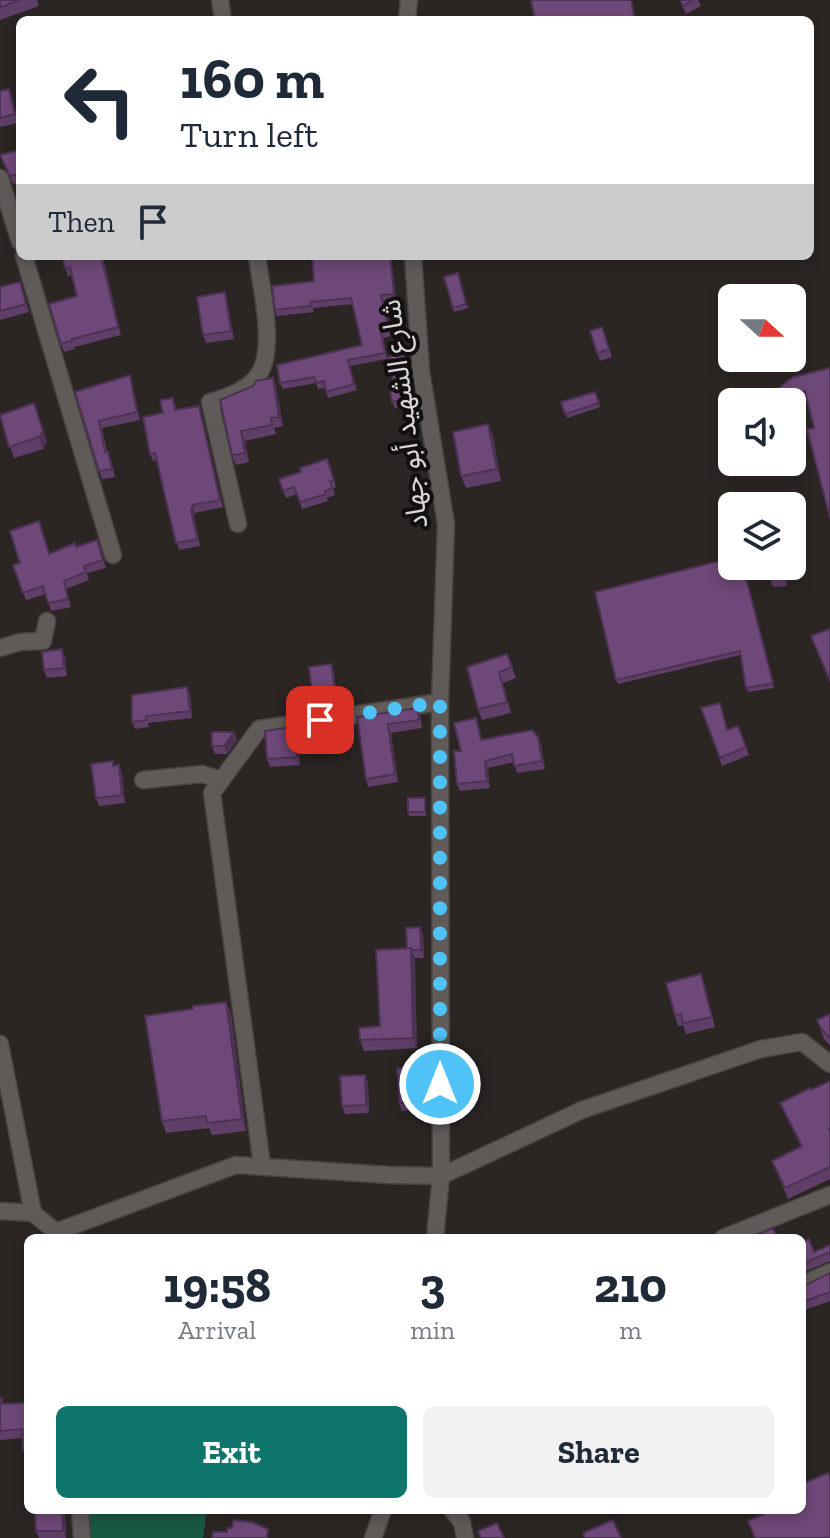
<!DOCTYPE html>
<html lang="en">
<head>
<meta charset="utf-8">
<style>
	:root { --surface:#fff; --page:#f2f2f3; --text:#1f2937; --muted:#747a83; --accent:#0f766e }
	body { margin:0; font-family:"Zilla Slab","Noto Sans Arabic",serif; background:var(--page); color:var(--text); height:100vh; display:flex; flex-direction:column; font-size:30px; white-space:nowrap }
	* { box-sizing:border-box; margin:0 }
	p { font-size:26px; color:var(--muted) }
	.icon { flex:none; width:44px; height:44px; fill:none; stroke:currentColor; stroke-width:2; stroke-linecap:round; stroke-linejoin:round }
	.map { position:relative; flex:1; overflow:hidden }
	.panel { position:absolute; left:24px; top:1234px; width:782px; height:280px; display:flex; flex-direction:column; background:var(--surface); border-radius:12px; box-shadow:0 4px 12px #0003 }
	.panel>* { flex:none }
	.banner { position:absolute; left:16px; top:16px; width:798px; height:244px; border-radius:12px; box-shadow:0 4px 12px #0003; background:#fff; color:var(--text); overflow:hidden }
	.needle { width:52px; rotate:111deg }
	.buttons { position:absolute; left:718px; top:284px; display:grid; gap:16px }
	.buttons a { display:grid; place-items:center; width:88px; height:88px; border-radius:12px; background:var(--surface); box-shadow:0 4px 12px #0003; font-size:40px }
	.pin { position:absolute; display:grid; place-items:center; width:68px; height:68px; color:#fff; margin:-34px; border-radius:16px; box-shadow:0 4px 12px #0006 }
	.me { position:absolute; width:88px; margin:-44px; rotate:0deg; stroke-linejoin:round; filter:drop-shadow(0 0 6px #0008) }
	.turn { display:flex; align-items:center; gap:28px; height:168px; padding:0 32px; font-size:36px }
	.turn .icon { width:104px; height:104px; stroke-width:2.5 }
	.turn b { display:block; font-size:56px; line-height:68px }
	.then { display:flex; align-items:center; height:76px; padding:0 32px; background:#0003; gap:16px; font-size:30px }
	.eta { display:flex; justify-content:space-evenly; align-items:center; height:136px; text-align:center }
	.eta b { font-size:48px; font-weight:700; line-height:56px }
	.button { display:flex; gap:16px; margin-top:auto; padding:16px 32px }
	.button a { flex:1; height:92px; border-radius:12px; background:var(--accent); color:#fff; font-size:32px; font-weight:700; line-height:92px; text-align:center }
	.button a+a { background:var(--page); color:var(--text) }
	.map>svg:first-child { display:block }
	.green { fill:#185941 }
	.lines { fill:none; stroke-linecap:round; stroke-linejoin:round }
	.minor-casing { stroke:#464341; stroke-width:19 }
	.minor { stroke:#605b59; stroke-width:16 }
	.wall { fill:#5f3e67 }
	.shaded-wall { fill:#4d3254 }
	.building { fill:#6e4878; stroke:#4d3254; stroke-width:2 }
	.route { stroke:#4fc3f7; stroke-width:14; stroke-dasharray:0 25.2 }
	.labels { text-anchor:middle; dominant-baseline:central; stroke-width:8; stroke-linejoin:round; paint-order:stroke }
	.street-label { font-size:28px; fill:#d9d6d4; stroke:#12100f }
</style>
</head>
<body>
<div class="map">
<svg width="830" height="1538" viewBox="0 0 830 1538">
	<rect width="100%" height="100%" fill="#2b2624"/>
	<path class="green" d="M89,1510H207L203,1538H91Z"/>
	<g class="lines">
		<g class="minor-casing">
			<g id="minor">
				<path d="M220,0L223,20"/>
				<path d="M407,20L409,0"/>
				<path d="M0,178L20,242"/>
				<path d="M24,256L113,555"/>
				<path d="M413,256L421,371L446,524L440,702L441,1176L435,1238"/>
				<path d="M238,524L210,402C228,397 248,390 259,374C276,348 261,287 257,256"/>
				<path d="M0,648L20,642L43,641L47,621"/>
				<path d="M143,780L202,774L222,780"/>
				<path d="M0,1044L33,1213"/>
				<path d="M262,1165L212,793L259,729L440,702"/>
				<path d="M0,1211L33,1213L56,1232"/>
				<path d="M56,1232L236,1165L389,1175L441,1176L582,1110L761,1049L802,1042L830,1064"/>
				<path d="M723,1238L830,1195"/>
				<path d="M802,1285L830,1272"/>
				<path d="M80,1510L82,1538"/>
				<path d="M452,1510L462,1522L465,1538"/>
				<path d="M373,1538L383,1510"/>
			</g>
		</g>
		<use href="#minor" class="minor"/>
	</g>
	<g class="wall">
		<path d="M0,0H37L39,6L0,20Z"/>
		<path d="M679,0H698L701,6L686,14Z"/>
		<path d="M0,91L12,97L18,123L0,127Z"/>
		<path d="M20,150V182L13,184L3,163L0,155Z"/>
		<path d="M62,256H109L103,257L121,335L74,347L75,349L64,352L61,344L77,296L72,275L68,276Z"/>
		<path d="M312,256H391L396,300L383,301L391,336L383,338L387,359L350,366L357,390L328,398L325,388L318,389L316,383L283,389L280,383L362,345L353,304L313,308V312L277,316L275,310L314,281Z"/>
		<path d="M458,273L468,308L454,312L444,277Z"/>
		<path d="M20,282L29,312L0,320V287Z"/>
		<path d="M227,300L234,339L206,343L203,335Z"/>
		<path d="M602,327L612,357L600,361L590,331Z"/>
		<path d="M406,360L413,400H409L410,406L395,408L392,402L394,383Z"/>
		<path d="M273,378L276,387L283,426L274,428L276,434L245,441L249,462L236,465L232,455L220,400Z"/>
		<path d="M132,383L140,420L102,428L107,452H108L111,460L115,477L102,479L75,392Z"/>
		<path d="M595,392L600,407L567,418L561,402Z"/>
		<path d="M173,398L177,410L199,406L223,507L195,513L194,516L200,546L179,550L157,460L153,461L150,454L163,413Z"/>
		<path d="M34,403L47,442L43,449L14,458L0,418Z"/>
		<path d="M488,424L493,436L501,481L466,488L461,476Z"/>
		<path d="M327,459L336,487L333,488L335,495L327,498L328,501L302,509L297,494L286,498L279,479L301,472Z"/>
		<path d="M792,539H794L797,547L799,568L786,569L787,586L773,587L770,579L769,566H792Z"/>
		<path d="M97,540L106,568L87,573L89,580L66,589L71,607L51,611L46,594L26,600L13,565Z"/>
		<path d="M743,566L774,688L748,692L740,655L618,684L616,680Z"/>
		<path d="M62,649L65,657L67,676L47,678L44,670Z"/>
		<path d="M507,654L516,678L503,683L511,713L482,720L478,709Z"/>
		<path d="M331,664L334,672L337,697L315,699L312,692Z"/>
		<path d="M187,687L190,694L192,718L148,723L149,727L135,729L132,722Z"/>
		<path d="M720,703L728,730L738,726L749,755L722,766L701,708Z"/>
		<path d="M417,708L420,716L422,728L391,733L398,782L368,787L366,779L357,717Z"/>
		<path d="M476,718L482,740L541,744L545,769L517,773L514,762L488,768L490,788L460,791L457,784L461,751Z"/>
		<path d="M234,732L237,740L227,754H215L212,746Z"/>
		<path d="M294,736L298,744L300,765L270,767L267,759Z"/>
		<path d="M119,765L122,774L125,803L99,806L96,798L115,766Z"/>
		<path d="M426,802V816H409L408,812Z"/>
		<path d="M420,927L423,935L424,958H414L417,1048L364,1051L360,1040L380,1026L407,949Z"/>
		<path d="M704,984L715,1027L686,1034L683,1025L678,1026L675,1015Z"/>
		<path d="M226,1002L231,1014L246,1131L212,1135L209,1128L166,1133L162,1121L193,1009Z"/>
		<path d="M830,1014V1045L824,1039L817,1020Z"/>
		<path d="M419,1076L420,1110L402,1111L399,1103Z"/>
		<path d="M830,1081V1179L788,1199L772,1161L801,1147L780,1103Z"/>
		<path d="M368,1083L369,1113L345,1114L342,1106Z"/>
		<path d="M802,1242L814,1252L830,1245V1261L802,1273Z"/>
		<path d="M830,1273V1301L802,1311V1287Z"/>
		<path d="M2,1398L4,1404L28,1403V1459H26L23,1450L22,1438L0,1440V1399Z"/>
		<path d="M65,1515L66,1538H39L36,1531Z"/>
	</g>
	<g class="shaded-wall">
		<path d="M101,256H102L121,335L118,327Z"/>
		<path d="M390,256H391L396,300L394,294Z"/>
		<path d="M225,292L227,300L234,339L231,331Z"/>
		<path d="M404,354L406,360L413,400L411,393Z"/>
		<path d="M130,375L132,383L140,420L137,412Z"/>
		<path d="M273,378L276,387L283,426L279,417Z"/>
		<path d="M805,391L807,396L792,407V402H790Z"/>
		<path d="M199,406L201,413L223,507L220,500Z"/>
		<path d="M38,415L47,442L43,449L39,437Z"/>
		<path d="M488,424L493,436L501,481L497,469Z"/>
		<path d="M241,431L245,441L249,462L245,453Z"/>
		<path d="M193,505L195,513L194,516L200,546L191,509Z"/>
		<path d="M794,539L797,547L799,568L796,560Z"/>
		<path d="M783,566L786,569L787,586L784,578Z"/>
		<path d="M62,649L65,657L67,676L64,668Z"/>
		<path d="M331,664L334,672L337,697L335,689Z"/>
		<path d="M187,687L190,694L192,718L190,711Z"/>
		<path d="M388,724L391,733L398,782L395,774Z"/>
		<path d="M234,732L237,740L227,754L224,746Z"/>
		<path d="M295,736L298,744L300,765L297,757Z"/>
		<path d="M538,737L541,744L545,769L542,761Z"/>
		<path d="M485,761L488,768L490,788L487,781Z"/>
		<path d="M119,765L122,774L125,803L122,795Z"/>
		<path d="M420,927L423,935L424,958L421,950Z"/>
		<path d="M411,948L415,959L417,1048L413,1038Z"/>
		<path d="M226,1002L231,1014L246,1131L242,1119Z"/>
		<path d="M416,1068L419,1076L420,1110L418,1102Z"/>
		<path d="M365,1075L368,1083L369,1113L366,1105Z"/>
		<path d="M62,1510L65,1515L66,1538L63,1531Z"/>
	</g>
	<g class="building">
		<path d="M0,0H20L0,7Z"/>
		<path d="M531,0H631L635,20H535Z"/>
		<path d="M680,0H694L683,6Z"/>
		<path d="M9,89L15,114L0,118V91Z"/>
		<path d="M20,150V174L10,176L0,155Z"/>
		<path d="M62,256H101L118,327L72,339V341L61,344L49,304L77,296L70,267L65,268Z"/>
		<path d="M312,256H390L394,294L381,295L389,330L381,332L385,353L348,360L354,384L326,392L324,381L316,383L314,377L280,383L277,365L362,345L351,298L310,302L311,306L275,310L272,286L314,281Z"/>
		<path d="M458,273L466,304L453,308L444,277Z"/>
		<path d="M20,282L26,304L0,311V287Z"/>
		<path d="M225,292L231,331L203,335L197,297Z"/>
		<path d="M602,327L609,349L597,353L590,331Z"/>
		<path d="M404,354L411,393L407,394V399L392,402L389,384L394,383L388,357Z"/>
		<path d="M830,368V518L807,429L814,428L805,391L789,402L779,388L793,377Z"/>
		<path d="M130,375L137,412L99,421L105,452H108L112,469L99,471L75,392Z"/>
		<path d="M273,378L279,417L271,418L272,425L241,431L245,453L232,455L220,400L253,386L256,381Z"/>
		<path d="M595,392L599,403L565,414L561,402Z"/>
		<path d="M173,398L175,410L199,406L220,500L193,505L191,509L197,539L176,543L155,453L150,454L143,417L163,413L160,400Z"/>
		<path d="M34,403L43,431L39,437L9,447L0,415Z"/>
		<path d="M488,424L497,469L461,476L453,432Z"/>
		<path d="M327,459L334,480L330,481L332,488L325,491L326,494L300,502L294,487L283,491L279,479L301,472L300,468Z"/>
		<path d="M39,521L49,554L75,543L76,547L97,540L103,560L84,566L86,572L64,581L68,599L48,603L43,586L23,593L13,565L20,563L10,531Z"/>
		<path d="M792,539H794L796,560H792Z"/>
		<path d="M732,558V566H743L773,683L746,688L740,651L616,680L595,592Z"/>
		<path d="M769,566H783L784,578L770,579Z"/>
		<path d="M830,629V681L811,636Z"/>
		<path d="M62,649L64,668L44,670L42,652Z"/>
		<path d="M507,654L512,667L499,672L507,702L478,709L467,667Z"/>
		<path d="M331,664L335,689L312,692L309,667Z"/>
		<path d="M187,687L190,711L146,716L147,720L132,722V695Z"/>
		<path d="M720,703L727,730L738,726L746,747L720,758L701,708Z"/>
		<path d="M417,708L419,720L388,724L395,774L366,779L357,717Z"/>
		<path d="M476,718L481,740L532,730L538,737L542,761L514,766L512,754L485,761L487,781L457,784L454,751H461L454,723Z"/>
		<path d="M291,727L292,736H295L297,757L267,759L265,731Z"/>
		<path d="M212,732H234L224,746H212Z"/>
		<path d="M113,761V766L119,765L122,795L96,798L91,764Z"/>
		<rect x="408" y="798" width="17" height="14"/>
		<path d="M420,927L421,950H411V948L407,949L406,928Z"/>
		<path d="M411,948L413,1038L360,1040L359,1028L380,1026L376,950Z"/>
		<path d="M701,974L712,1017L683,1023L681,1014L675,1015L666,983Z"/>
		<path d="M226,1002L242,1119L207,1123L206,1116L162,1121L145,1016L193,1009V1006Z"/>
		<path d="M830,1014V1038L820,1027L817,1020Z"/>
		<path d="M397,1068H416L418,1102L399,1103Z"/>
		<path d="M365,1075L366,1105L342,1106L340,1076Z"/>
		<path d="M830,1081V1128L829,1129L830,1132V1167L785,1188L772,1161L802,1146L780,1103L810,1088L811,1090Z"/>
		<path d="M773,1228L777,1238H751Z"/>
		<path d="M809,1239L814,1252L830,1245V1255L827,1253L802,1264V1242Z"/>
		<path d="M830,1273V1292L802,1302V1287Z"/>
		<path d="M2,1398V1404L28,1403V1449L23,1450L22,1429L0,1431V1399Z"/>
		<path d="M828,1473L830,1477V1538H755L748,1521L764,1514L763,1510H802V1484Z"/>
		<path d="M35,1510H62L63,1531H36Z"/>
		<path d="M233,1520L252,1522L268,1529L267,1538H212L213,1532H227V1528H232Z"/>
		<path d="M613,1520L621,1538H585L583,1533Z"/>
		<path d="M497,1523L504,1538H481L478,1531Z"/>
	</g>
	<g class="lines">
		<path class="route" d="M320,720L440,702V1084"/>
	</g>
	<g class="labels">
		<g class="street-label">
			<text transform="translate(404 414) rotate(-97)">شارع الشهيد أبو جهاد</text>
		</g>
	</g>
</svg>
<div class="buttons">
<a><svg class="needle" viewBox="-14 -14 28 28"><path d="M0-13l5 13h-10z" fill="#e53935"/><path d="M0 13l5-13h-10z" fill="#747a83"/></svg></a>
<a><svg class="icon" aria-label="sound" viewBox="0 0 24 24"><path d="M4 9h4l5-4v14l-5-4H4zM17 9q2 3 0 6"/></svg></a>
<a><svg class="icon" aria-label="layers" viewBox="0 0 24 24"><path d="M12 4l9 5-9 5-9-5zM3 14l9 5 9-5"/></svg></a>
</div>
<div class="pin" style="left:320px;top:720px;background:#d93025"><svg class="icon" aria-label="arrive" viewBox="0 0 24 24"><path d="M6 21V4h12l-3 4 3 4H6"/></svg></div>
<svg class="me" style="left:440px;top:1084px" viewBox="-20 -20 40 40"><circle r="17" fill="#4fc3f7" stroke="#fff" stroke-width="3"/><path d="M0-11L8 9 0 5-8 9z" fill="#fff"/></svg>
<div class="banner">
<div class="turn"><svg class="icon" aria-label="left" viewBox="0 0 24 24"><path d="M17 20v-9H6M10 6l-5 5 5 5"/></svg><div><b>160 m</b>Turn left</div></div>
<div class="then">Then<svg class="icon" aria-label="arrive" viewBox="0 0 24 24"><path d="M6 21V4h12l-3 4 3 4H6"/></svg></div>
</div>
<section class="panel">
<div class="eta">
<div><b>19:58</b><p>Arrival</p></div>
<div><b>3</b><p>min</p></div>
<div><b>210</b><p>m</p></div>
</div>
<div class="button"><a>Exit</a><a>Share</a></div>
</section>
</div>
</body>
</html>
